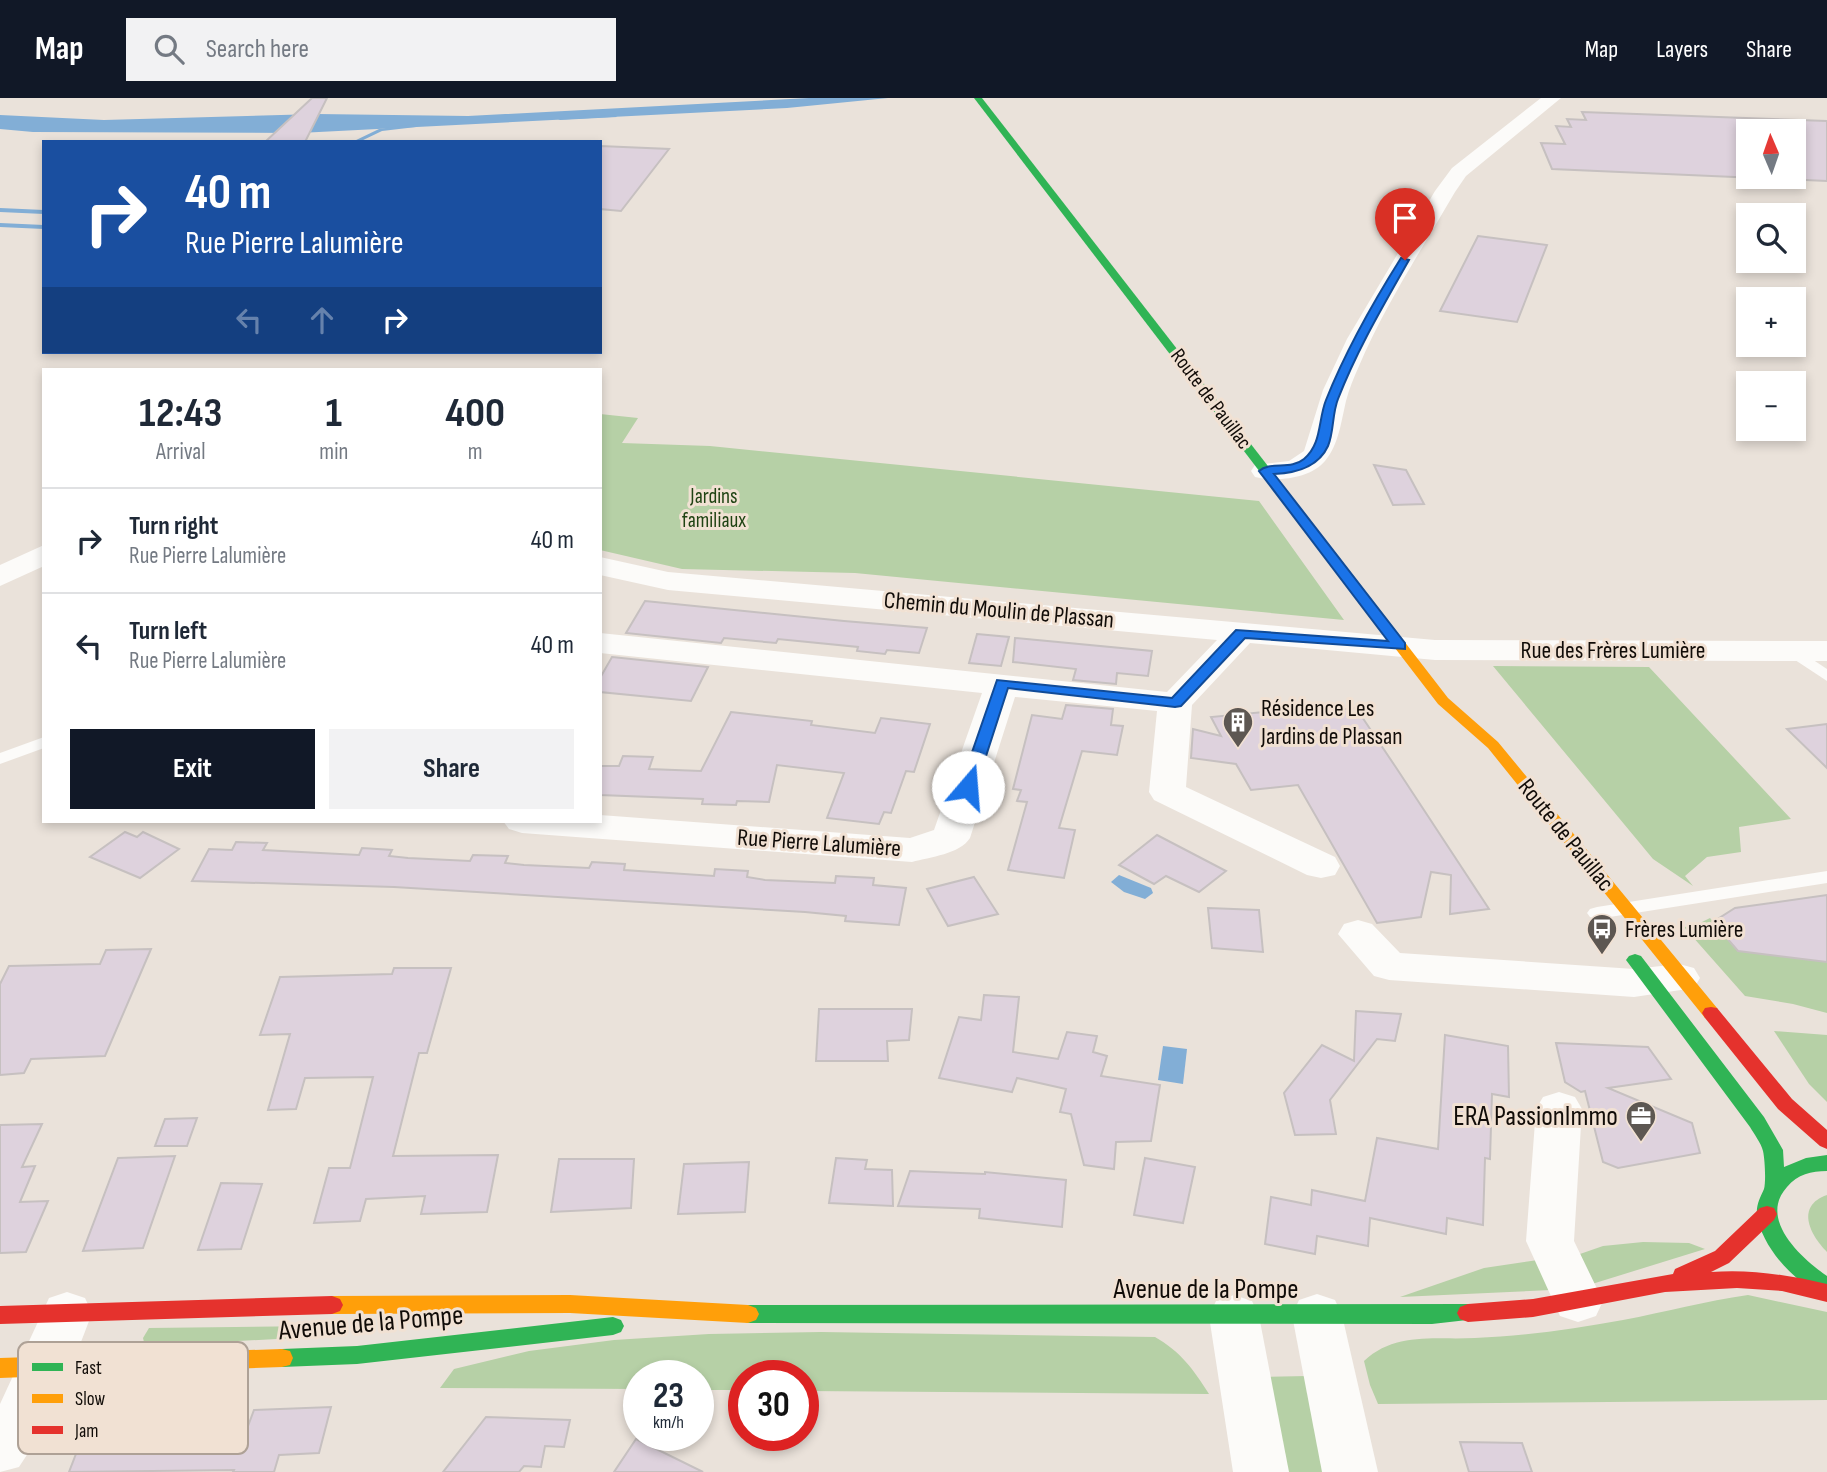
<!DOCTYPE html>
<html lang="en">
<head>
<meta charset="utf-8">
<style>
	:root { --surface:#fff; --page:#f2f2f3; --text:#1f2937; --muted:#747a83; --line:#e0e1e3; --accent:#111827 }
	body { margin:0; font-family:"Sofia Sans Condensed",sans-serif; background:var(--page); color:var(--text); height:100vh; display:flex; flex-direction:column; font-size:26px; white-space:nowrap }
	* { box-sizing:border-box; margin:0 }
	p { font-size:23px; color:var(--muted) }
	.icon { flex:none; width:38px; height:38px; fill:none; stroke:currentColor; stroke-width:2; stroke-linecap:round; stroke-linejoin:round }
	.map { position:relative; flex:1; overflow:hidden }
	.details { position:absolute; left:42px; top:270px; width:560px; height:455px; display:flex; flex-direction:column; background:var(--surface); border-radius:0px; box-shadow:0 4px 10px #0003 }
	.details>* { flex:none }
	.top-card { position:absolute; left:42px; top:42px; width:560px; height:214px; border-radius:0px; box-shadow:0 4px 10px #0003; background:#1a4fa0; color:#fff; overflow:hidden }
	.needle { width:46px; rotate:358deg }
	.fabs { position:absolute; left:1736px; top:21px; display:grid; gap:14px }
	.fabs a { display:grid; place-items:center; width:70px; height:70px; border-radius:0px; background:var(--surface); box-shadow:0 4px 10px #0003; font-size:35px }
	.speed { position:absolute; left:623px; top:1262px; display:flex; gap:14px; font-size:35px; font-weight:700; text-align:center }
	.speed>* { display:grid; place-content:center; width:91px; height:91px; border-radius:50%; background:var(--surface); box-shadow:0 4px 10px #0003; line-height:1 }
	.speed small { font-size:18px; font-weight:400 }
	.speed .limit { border:10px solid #d22; background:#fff; color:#111 }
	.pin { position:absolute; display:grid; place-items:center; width:60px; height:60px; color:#fff; margin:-72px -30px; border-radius:50% 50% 50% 0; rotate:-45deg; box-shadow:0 0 7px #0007 }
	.pin .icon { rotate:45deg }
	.me { position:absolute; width:77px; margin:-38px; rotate:18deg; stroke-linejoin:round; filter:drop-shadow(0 0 5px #0008) }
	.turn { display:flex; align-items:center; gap:24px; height:147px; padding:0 28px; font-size:32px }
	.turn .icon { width:91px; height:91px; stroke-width:2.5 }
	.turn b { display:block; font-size:49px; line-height:60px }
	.lanes { display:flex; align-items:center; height:66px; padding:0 28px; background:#0003; justify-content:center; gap:35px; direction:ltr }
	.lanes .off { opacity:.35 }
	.eta { display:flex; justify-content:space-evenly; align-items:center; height:119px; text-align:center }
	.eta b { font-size:42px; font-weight:700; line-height:49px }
	.action { display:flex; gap:14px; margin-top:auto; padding:14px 28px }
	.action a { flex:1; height:80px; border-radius:0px; background:var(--accent); color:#fff; font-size:28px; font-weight:700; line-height:80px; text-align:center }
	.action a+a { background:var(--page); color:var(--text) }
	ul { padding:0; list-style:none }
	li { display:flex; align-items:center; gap:21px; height:105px; padding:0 28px; border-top:2px solid var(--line) }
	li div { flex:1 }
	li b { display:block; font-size:26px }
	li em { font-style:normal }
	header { display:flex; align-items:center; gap:42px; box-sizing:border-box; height:98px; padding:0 35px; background:var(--accent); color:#fff }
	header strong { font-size:33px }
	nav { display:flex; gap:38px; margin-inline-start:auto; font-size:24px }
	.search { width:490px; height:63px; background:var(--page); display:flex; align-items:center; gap:18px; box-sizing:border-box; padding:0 24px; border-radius:0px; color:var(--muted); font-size:26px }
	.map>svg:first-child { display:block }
	.green { fill:#b6d0a6 }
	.water { fill:#82aed6 }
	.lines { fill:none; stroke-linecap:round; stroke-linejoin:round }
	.stream { fill:#82aed6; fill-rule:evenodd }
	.building { fill:#ded2dd; stroke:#c6c0c0; stroke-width:2; fill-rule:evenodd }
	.lane { fill:#fcfbf9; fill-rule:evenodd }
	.street { fill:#fcfbf9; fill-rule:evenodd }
	.fast { fill:#30b455; fill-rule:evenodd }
	.slow { fill:#ff9f0a; fill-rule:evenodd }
	.jam { fill:#e5322d; fill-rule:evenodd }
	.route { fill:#1a73e8; stroke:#114b97; stroke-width:2 }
	.labels { text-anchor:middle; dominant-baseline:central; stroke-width:6; stroke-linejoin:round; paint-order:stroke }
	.far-street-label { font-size:21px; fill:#110c08; stroke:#f1e1d3 }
	.far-park-label { font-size:21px; fill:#1f4313; stroke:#f1e1d3 }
	.street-label { font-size:24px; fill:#110c08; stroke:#f1e1d3 }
	.poi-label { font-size:24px; fill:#110c08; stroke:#f1e1d3; text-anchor:start }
	.near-poi-label { font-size:28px; fill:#110c08; stroke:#f1e1d3; text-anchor:end }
	.near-street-label { font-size:28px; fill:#110c08; stroke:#f1e1d3 }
	.key { fill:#f1e1d3; stroke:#aea196; stroke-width:2 }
	.key-label { font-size:19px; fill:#110c08 }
</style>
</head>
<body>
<header>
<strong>Map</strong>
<div class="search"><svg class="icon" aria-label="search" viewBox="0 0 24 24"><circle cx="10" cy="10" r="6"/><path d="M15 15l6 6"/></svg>Search here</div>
<nav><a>Map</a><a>Layers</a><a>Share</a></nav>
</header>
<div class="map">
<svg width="1827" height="1374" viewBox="0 0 1827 1374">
	<rect width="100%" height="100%" fill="#eae2da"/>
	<g class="green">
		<path d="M600,316L638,320L622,345L710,348L1259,403L1344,522L855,475L682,471L600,452Z"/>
		<path d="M1493,568L1649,569L1791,721L1739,729L1741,754L1707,759L1685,778L1693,788L1653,761Z"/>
		<path d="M1710,820L1739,853L1822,863L1827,857V915L1793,906L1745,898L1684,829L1694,828Z"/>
		<path d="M1774,933L1827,937V1004L1809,986Z"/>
		<path d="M1827,1097V1154C1810,1137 1795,1108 1827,1097Z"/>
		<path d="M1643,1144L1689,1145L1705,1151L1592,1186L1580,1156L1603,1148Z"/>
		<path d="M1545,1161L1551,1192L1400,1199L1484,1170Z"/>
		<path d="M1748,1197L1827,1214V1302L1378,1306L1370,1287L1364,1263C1395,1234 1435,1242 1475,1240C1524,1238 1574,1231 1623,1222C1665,1214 1706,1203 1748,1197Z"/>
		<path d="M317,1228L313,1239L145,1248L143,1240L149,1230Z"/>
		<path d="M821,1234L1155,1239C1180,1253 1194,1272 1209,1296L803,1293V1278H744V1292H698V1278H639V1291L440,1290L454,1271L529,1253L614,1242L709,1236Z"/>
		<path d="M1307,1278L1326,1374H1279L1262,1279Z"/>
	</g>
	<g class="water">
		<path d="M809,0H888L787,10L299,35L33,34L0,31V17L104,22L317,16L468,18Z"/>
		<path d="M1119,777L1151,790L1153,795L1145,801L1124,794L1111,784Z"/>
		<path d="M1163,948L1187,951L1183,986L1158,982Z"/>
	</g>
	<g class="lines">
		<g class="stream">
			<path d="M615,17L617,19L560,22L558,21L560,20Z"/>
			<path d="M414,26L417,28L416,29L382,33L359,44H352L379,31Z"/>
			<path d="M0,110L44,112V116L0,114Z"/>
			<path d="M0,125L44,127V131L0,129Z"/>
		</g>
	</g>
	<g class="building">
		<path d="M312,0H327L305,44H265Z"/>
		<path d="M1582,14L1827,23V83L1552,71L1541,45L1565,46L1556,28L1571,29L1567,21L1586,22ZM1748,33H1794V79H1748Z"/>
		<path d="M600,48L669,51L621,113L600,111Z"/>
		<path d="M1478,138L1547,147L1517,224L1440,213Z"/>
		<path d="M1374,367L1406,372L1424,406L1393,407Z"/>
		<path d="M645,503L844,523L927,530L919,555L887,552L885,556L857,553L858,549L778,541L776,545L724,540L721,545L626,535Z"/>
		<path d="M977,536L1009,539L1001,568L969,565Z"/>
		<path d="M1015,540L1152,553L1148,578L1117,575L1116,586L1073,582L1076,571L1013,564Z"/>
		<path d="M612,559L708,569L691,603L600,594V580Z"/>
		<path d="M1066,607L1113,611L1111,627L1123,628L1117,657L1082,653L1059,730L1075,732L1064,780L1008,772L1027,704L1017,703L1021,692L1013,691L1032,617L1062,621Z"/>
		<path d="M1356,610L1397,671L1489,811L1450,816L1451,777L1431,774L1421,819L1377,825L1298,687L1251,692L1236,666L1191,660L1193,631L1221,638L1211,619L1274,613L1277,618Z"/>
		<path d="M731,614L812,623L811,627L875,635L881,620L930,626L914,674L906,673L891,715L884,714L879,726L827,720L844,675L777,667L769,704L737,703L736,707L702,706L703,701L600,697V668H619L623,658L653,659L649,671L701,673Z"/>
		<path d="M1827,626V670L1787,631Z"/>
		<path d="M125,734L137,739L143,734L179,751L140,780L90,759Z"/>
		<path d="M1157,737L1226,773L1199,794L1166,778L1154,786L1119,767Z"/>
		<path d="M236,744L267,745L263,752L359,757L362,750L392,752L389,758L408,760L470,763L473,757L508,758L505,765L524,767L589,770L592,764L625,766L624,772L714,778L715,771L748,773L747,779L765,782L835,785L836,778L874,780L873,787L906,790L899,827L845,823L846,818L805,814L394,789L192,783L209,751L232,752Z"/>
		<path d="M974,779L998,816L948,828L927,791Z"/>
		<path d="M1827,797V864L1738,853L1713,824L1735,810Z"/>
		<path d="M1208,810L1259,812L1263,854L1212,850Z"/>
		<path d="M151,851L105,958L31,961L24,975L0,977V886L9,868L100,866L106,852Z"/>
		<path d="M394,870H451L427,955H419L393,1058L498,1057L487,1114L421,1116L425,1098L366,1101L360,1123L314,1125L329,1070H350L373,979L305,980L296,1011L268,1012L290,936L260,937L280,879L392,876Z"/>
		<path d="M984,897L1019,899L1013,954L1058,961L1067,934L1097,938L1093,954L1107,958L1101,978L1160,987L1151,1043L1116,1044L1114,1071L1084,1067L1071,1016L1060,1014L1066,991L1017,980L1012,994L939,980L959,919L981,922Z"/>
		<path d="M819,911H912L909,942L887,943L888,963H816Z"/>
		<path d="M1356,913L1401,916L1395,943L1377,941L1330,1002L1336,1036L1295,1037L1284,995L1322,947L1354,963Z"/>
		<path d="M1445,937L1508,948L1509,999L1492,996L1490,1061L1485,1060L1483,1127L1447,1120L1446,1136L1370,1120L1368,1148L1317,1138L1315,1156L1265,1146L1271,1099L1311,1107L1312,1092L1365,1103L1377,1040L1438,1051Z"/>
		<path d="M1556,945L1648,949L1671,981L1608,990L1692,1025L1700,1055L1618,1070L1603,1064L1585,993L1581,994L1565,984Z"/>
		<path d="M197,1020L187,1048H155L165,1021Z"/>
		<path d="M42,1026L22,1069L35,1068L20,1104L48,1103L26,1154L0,1155V1027Z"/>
		<path d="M175,1058L143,1150L83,1153L118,1060Z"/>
		<path d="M836,1060L867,1062L865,1071L892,1072L893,1108L829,1105Z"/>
		<path d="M1145,1060L1195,1069L1183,1125L1134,1117Z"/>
		<path d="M559,1061H634L631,1110L551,1114Z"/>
		<path d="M749,1064L745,1114L678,1116L684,1066Z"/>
		<path d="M910,1073L985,1076V1074L1066,1082L1062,1129L979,1120L980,1111L898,1108Z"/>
		<path d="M221,1085L262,1086L241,1151L198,1152Z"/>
		<path d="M331,1309L319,1355L279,1357L274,1374H233L234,1372L69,1374L91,1317L198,1312L193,1330L248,1328L254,1312Z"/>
		<path d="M486,1319L570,1322L564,1349L545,1348L541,1369L524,1368L519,1374H443Z"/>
		<path d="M636,1341L703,1374H614Z"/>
		<path d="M1460,1344L1522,1345L1532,1374H1469Z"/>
	</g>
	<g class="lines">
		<g class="lane">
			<path d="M1792,548L1827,571V583L1786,556L1784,553L1786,550Z"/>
			<path d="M44,639V650L0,666V655Z"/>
			<path d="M1827,773V785L1597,821L1590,819L1587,815L1590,811L1597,809Z"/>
		</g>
		<g class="street">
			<path d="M1541,0H1561L1466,78L1455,94C1422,151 1385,207 1359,268C1354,279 1349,291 1346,303C1341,324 1339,346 1325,363C1310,381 1276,384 1255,379L1251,373L1255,367L1289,363L1304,353L1323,292L1347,241L1435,93L1452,70Z"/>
			<path d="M44,447V468L0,488V467Z"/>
			<path d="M600,459L668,474L1435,542L1827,543V563L1435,562L1250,545L1192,607L1186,689L1335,759L1340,768L1335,777L1321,780L1307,777L1154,702L1149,694L1157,613L1015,599L970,740C960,756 930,759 912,764L522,735L509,731L503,723H600V717L910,740L934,732L982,595L600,555V535L1167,594L1217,542L668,492L600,477Z"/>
			<path d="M1358,822L1372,826L1400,855L1634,871L1679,866L1694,870L1700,880L1694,890L1634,899L1389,882L1374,878L1338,836L1344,826Z"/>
			<path d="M1559,994L1575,999L1582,1011L1574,1143L1603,1203L1596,1218L1578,1224L1560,1218L1526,1143L1536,1011L1543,999Z"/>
			<path d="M67,1194L85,1200L92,1215C72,1268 52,1322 19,1369L0,1374V1306L49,1200Z"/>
			<path d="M1317,1196L1335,1202L1342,1217L1378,1374H1322L1292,1217L1299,1202Z"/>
			<path d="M1234,1197L1252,1203L1259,1218L1289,1374H1233L1209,1218L1216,1203Z"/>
		</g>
		<g class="fast">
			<path d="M974,0H982L1397,534L1399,537L1397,540H1387Z"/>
			<path d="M1635,856L1641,858L1764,1019L1783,1052L1784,1069L1806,1060L1827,1057V1073C1811,1073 1798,1076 1787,1089C1758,1121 1801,1160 1827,1178V1198C1796,1187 1762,1150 1757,1117C1756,1107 1760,1100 1764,1091C1766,1084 1765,1062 1763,1053C1761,1045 1754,1036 1750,1029L1629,866L1626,862L1629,858Z"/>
			<path d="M1468,1206L1476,1209L1479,1215L1476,1221L1432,1226L748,1225L740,1222L737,1216L740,1210L748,1207Z"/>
			<path d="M613,1219L621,1222L624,1228L621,1234L613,1237L357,1266L282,1269L274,1267L271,1260L274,1253L282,1251L357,1248Z"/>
		</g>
		<g class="slow">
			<path d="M1392,533L1397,534L1448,600L1498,644L1717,910L1720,915L1717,920H1705L1488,650L1438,606L1385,537Z"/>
			<path d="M570,1197L748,1207L756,1210L759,1216L756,1222L748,1225L570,1215L332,1216L324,1213L321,1207L324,1201L332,1198Z"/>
			<path d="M282,1251L290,1253L293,1260L290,1267L282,1269L0,1280V1260Z"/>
		</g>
		<g class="jam">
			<path d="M1711,909L1717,910L1792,1001L1827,1032V1051L1820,1048L1778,1011L1705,920L1702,915L1705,910Z"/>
			<path d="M1767,1108L1774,1110L1777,1116L1774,1122L1729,1165L1711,1174C1751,1171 1788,1177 1827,1186V1204L1782,1193L1737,1190L1665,1194L1533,1219L1468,1224L1460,1221L1457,1215L1460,1209L1468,1206L1533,1201L1673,1176L1675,1171L1715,1153L1760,1110Z"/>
			<path d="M332,1198L340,1201L343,1207L340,1213L332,1216L0,1226V1208Z"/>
		</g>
	</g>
	<path class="route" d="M1401,160L1409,162C1383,208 1357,252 1338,301C1332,316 1334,334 1328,348C1318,370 1295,375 1274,376L1405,545V551L1245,540L1181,608L1175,609L1008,590L976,689L974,692H963L960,689L997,582L1172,600L1236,532L1388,543L1259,373C1270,363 1291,372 1304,361C1322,346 1318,322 1326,302C1346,252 1372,206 1401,160Z"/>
	<defs>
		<g id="building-pin" transform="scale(1.575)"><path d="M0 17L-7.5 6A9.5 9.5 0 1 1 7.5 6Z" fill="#5d5752" stroke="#f1e1d3"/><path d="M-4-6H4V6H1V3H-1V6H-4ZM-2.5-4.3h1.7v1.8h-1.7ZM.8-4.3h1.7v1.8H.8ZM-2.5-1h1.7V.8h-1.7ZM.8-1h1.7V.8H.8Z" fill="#fff"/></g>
		<g id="bus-pin" transform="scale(1.575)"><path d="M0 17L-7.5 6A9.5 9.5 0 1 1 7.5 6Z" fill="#5d5752" stroke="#f1e1d3"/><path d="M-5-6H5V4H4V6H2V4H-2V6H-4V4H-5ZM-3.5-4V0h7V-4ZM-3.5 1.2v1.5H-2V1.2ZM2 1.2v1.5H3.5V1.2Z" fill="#fff"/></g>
		<g id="office-pin" transform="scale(1.575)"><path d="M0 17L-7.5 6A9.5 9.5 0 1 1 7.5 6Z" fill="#5d5752" stroke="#f1e1d3"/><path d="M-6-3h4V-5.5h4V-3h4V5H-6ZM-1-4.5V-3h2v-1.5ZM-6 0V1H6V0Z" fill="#fff"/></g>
	</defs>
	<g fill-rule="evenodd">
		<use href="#building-pin" x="1238" y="624"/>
		<use href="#bus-pin" x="1602" y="831"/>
		<use href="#office-pin" x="1641" y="1018"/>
	</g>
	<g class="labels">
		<g class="far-street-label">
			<text transform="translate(1211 301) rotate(53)">Route de Pauillac</text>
		</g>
		<g class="far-park-label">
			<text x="714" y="398">Jardins<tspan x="714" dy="24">familiaux</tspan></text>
		</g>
		<g class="street-label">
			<text transform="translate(999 512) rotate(5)">Chemin du Moulin de Plassan</text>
			<text x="1613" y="552">Rue des Frères Lumière</text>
			<text transform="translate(1566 737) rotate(51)">Route de Pauillac</text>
			<text transform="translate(819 745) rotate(4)">Rue Pierre Lalumière</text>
		</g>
		<g class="poi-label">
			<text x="1261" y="610">Résidence Les<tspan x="1261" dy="28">Jardins de Plassan</tspan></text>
			<text x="1625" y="831">Frères Lumière</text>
		</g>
		<g class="near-poi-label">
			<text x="1618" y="1018">ERA PassionImmo</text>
		</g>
		<g class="near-street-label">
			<text x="1206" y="1191">Avenue de la Pompe</text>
			<text transform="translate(371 1225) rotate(-5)">Avenue de la Pompe</text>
		</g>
	</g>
	<rect x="18" y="1244" width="230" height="112" rx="10" class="key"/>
	<rect x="32" y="1265" width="31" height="8" fill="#30b455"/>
	<rect x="32" y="1296" width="31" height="9" fill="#ff9f0a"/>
	<rect x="32" y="1328" width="31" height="8" fill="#e5322d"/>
	<g class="key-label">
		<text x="75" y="1276">Fast</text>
		<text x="75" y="1307">Slow</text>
		<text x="75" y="1339">Jam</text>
	</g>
</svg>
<div class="fabs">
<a><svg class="needle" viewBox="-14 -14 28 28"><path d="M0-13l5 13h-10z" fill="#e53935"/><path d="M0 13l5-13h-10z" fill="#747a83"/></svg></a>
<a><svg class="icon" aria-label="search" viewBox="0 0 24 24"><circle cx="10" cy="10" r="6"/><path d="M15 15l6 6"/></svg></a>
<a>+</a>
<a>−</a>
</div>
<div class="speed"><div>23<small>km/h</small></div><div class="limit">30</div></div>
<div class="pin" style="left:1405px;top:162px;background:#d93025"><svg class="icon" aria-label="arrive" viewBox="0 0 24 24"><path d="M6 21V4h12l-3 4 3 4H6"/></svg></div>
<svg class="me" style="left:968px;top:689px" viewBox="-20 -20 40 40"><circle r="19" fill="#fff"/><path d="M0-13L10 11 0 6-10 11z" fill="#1a73e8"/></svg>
<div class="top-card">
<div class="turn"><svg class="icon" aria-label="right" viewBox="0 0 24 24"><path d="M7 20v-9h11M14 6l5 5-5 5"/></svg><div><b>40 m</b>Rue Pierre Lalumière</div></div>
<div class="lanes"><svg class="icon off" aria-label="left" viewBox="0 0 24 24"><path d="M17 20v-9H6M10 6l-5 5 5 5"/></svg><svg class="icon off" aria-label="ahead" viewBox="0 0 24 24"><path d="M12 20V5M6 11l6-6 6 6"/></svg><svg class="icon" aria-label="right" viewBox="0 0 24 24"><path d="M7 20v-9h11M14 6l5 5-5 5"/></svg></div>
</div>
<section class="details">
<div class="eta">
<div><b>12:43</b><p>Arrival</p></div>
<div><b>1</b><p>min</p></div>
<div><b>400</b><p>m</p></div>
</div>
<ul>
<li><svg class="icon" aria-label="right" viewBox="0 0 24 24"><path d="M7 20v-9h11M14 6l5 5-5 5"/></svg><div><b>Turn right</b><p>Rue Pierre Lalumière</p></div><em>40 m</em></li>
<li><svg class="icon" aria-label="left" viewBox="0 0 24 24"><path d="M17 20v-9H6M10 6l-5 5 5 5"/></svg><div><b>Turn left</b><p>Rue Pierre Lalumière</p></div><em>40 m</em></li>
</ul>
<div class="action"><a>Exit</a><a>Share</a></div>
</section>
</div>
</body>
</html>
